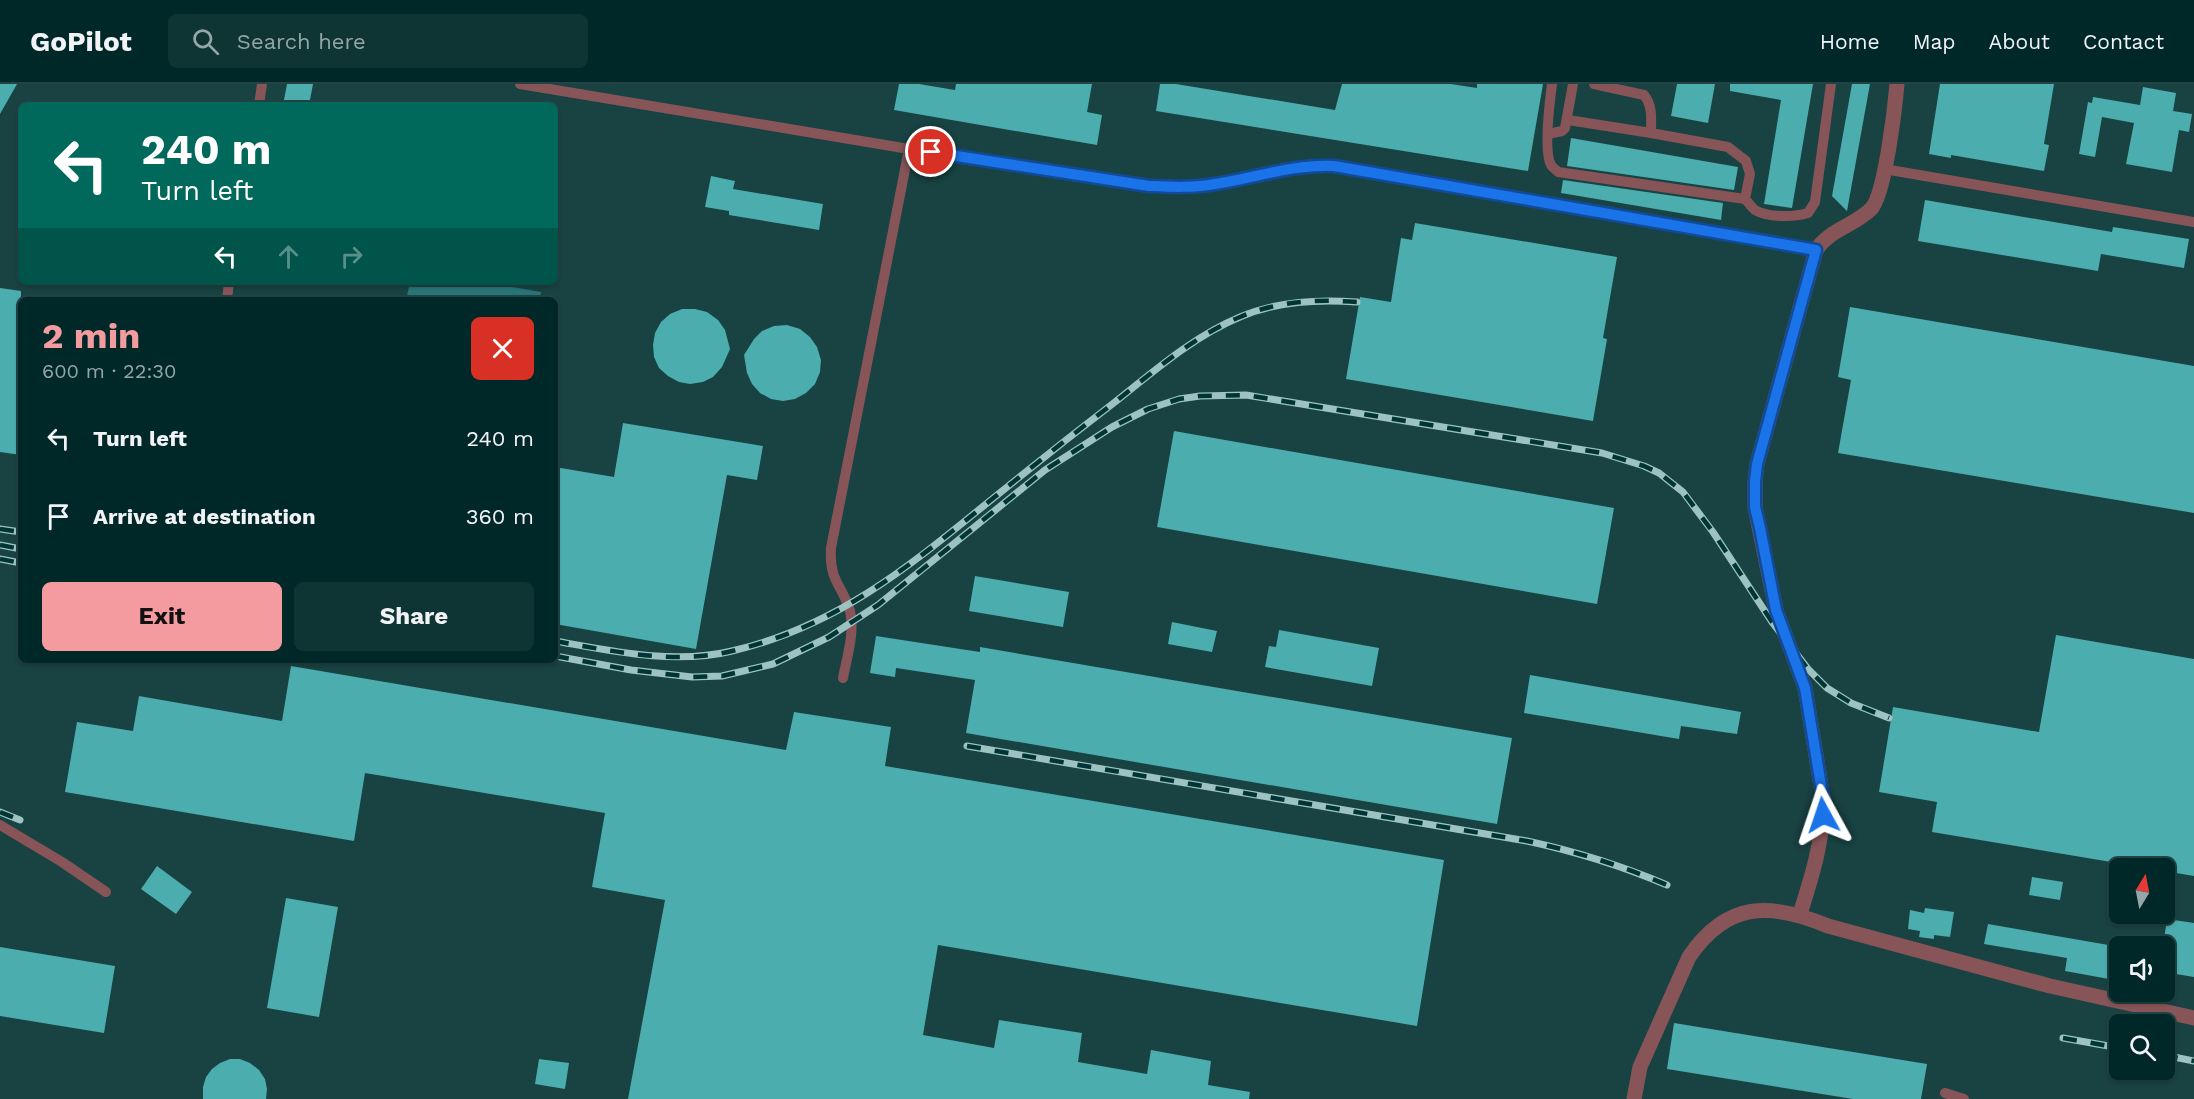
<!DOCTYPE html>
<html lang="en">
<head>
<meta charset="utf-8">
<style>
	:root { --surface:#002828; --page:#0e3434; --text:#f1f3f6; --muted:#95a6a8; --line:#224445; --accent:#f49b9f }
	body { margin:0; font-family:"Work Sans",sans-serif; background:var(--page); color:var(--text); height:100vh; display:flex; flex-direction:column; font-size:22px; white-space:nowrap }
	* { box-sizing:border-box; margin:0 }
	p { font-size:20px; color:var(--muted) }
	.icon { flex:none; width:33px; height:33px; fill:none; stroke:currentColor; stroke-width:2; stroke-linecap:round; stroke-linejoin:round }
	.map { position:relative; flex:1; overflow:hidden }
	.panel { position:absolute; left:18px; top:213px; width:540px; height:366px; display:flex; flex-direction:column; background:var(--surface); border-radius:9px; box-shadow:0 2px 4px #0004,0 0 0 2px var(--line) }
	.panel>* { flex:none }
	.hud { position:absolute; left:18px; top:18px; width:540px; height:183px; border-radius:9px; box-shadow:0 2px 4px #0004,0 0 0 2px var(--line); background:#00695c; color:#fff; overflow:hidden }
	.needle { width:39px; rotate:10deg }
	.fabs { position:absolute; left:2109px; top:774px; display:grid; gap:12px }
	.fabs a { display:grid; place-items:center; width:66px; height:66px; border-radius:9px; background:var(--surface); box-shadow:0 2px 4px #0004,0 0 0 2px var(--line); font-size:30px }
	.pin { position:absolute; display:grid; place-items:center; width:51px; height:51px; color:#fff; margin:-26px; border:3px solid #fff; border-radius:50%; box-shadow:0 2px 6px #0007 }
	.me { position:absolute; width:66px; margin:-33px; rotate:355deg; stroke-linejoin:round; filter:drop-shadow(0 0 4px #0008) }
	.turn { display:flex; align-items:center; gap:21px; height:126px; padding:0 24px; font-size:27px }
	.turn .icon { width:78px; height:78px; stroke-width:2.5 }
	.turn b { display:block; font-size:42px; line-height:51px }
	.lanes { display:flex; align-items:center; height:57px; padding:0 24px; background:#0003; justify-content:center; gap:30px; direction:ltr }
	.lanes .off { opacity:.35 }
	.round { display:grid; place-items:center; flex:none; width:63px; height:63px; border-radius:9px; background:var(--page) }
	.overview { display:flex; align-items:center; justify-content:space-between; height:102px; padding:0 24px }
	h1 { font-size:36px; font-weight:700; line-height:45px; color:var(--accent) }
	.cta { display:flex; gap:12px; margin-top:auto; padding:12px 24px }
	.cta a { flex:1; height:69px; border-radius:9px; background:var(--accent); color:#111; font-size:24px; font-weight:700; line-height:69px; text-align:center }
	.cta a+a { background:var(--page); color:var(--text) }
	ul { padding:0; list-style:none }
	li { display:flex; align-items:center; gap:18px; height:78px; padding:0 24px }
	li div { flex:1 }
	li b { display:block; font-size:22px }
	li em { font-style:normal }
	header { display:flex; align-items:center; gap:36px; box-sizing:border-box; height:84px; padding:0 30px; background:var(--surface); border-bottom:2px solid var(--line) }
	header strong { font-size:28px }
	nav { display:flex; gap:33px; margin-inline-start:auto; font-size:21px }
	.search { width:420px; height:54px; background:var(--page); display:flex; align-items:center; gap:15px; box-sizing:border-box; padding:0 21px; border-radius:9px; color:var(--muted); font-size:22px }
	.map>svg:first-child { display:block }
	.built { fill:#194242; fill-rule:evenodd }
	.water { fill:#287476 }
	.building { fill:#4badae }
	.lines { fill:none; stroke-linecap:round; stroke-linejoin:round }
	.service { stroke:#875457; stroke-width:10 }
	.minor { stroke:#875457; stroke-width:15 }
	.rail-casing { stroke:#9dc2c2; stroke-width:7 }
	.rail { stroke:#003536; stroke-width:4.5; stroke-dasharray:14; stroke-linecap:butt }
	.route-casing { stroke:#114b97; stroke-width:15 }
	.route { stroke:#1a73e8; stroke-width:10 }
</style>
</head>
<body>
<header>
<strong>GoPilot</strong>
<div class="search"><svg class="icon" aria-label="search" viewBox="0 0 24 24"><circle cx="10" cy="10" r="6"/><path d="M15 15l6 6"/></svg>Search here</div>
<nav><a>Home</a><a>Map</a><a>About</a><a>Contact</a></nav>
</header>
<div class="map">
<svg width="2194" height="1015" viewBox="0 0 2194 1015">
	<rect width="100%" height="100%" fill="#003536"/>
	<path class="built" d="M0,0H2194V1015H0ZM21,21H555V198H21ZM21,216H555V576H21ZM2120,784H2164V830H2120ZM2120,862H2164V908H2120ZM2120,940H2164V986H2120Z"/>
	<path class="water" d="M410,198H483L541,208L540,216H406Z"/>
	<g class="building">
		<path d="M0,0H17L0,30Z"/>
		<path d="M287,0H313L309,21H283Z"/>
		<path d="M899,0H919L955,6L956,0H1092L1087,28L1102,31L1097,61L894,26Z"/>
		<path d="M1160,0H1176L1335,26L1342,0H1451L1477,4V0H1543L1528,87L1156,27Z"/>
		<path d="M1677,0H1715L1708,39L1671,32Z"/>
		<path d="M1730,0H1813L1792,124L1764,120L1781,16L1730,7Z"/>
		<path d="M1852,0H1870L1847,127L1832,112Z"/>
		<path d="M1940,0H2054L2044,60L2049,61L2044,87L1951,71V74L1929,70Z"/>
		<path d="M2143,3L2176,9L2173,27L2192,30L2189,48L2179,46L2172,88L2126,80L2134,39L2102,33L2095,73L2079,70L2088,18L2092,19L2093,13L2140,21Z"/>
		<path d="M1571,54L1738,83L1734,106L1567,82Z"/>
		<path d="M711,92L735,97L733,105L823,120L819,146L729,131V127L705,123Z"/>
		<path d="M1563,96L1723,119L1721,136L1561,109Z"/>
		<path d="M1925,116L2112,148L2113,143L2189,155L2184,184L2101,170L2098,187L1918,157Z"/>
		<path d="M1415,139L1617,173L1603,254L1607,255L1593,337L1346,295L1360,213L1391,218L1401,154L1412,156Z"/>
		<path d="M0,204L21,207V371L0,368Z"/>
		<path d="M1850,223L2194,282V429L1838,369L1851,296L1838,293Z"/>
		<path d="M682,225H695L707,228L718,236L725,246L730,265L722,283L713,293L703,298L690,300L679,298L668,292L659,284L654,273L653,261L655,249L661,238L670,230Z"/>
		<path d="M787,241L800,245L810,253L817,263L821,276L820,288L815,300L806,309L795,315L783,317L771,315L760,309L752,300L747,289L744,271L754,255L762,247L774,242Z"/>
		<path d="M623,339L763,362L757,396L727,391L696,565L555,540V383L614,393Z"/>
		<path d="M1174,347L1614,424L1597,520L1157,443Z"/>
		<path d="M975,492L1069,508L1063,543L969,527Z"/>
		<path d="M1172,538L1217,547L1212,568L1168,560Z"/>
		<path d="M1279,546L1379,564L1372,602L1265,583L1269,562L1276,563Z"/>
		<path d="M2056,551L2194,575V792L2164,787V784H2147L1932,748L1937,718L1879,708L1893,623L2039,648Z"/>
		<path d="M876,552L980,568V563L1512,654L1497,740L966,649L975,596L896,584L895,593L870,589Z"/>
		<path d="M291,582L786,666L794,628L891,643L885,682L1444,776L1417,942L938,861L923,951L994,964L999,936L1082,949L1078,978L1147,990L1151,966L1211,977L1208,1001L1250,1008L1249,1015H628L665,816L592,803L605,729L365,689L354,757L65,708L77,638L133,647L139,612L282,637Z"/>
		<path d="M1530,591L1741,628L1737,650L1681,642L1679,655L1524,629Z"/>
		<path d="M157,782L192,808L176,830L141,805Z"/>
		<path d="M2032,793L2063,798L2060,816L2029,811Z"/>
		<path d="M286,814L338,823L319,933L267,924Z"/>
		<path d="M1925,824L1954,828L1950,853L1934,851V855L1919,853L1920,847L1908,845L1910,826L1924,829Z"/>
		<path d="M2167,835L2194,839V893L2164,888V862H2163Z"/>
		<path d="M1988,840L2120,863V897L2065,887L2067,874L1984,860Z"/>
		<path d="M0,863L115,882L104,949L0,932Z"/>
		<path d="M1674,939L1927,980L1921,1015H1853L1667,985Z"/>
		<path d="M230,975H240L250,979L259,986L265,995L267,1005L266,1015H203V1003L206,993L212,985L220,979Z"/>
		<path d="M539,975L569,979L565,1005L535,1000Z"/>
	</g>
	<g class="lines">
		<g class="service">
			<path d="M520,0L909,65L1149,101C1172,103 1192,104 1214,100C1255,94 1293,80 1334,82L1816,166"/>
			<path d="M1552,0C1550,16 1543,67 1551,81C1553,84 1555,85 1558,88L1745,115"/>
			<path d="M1594,0L1644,11C1653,22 1651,35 1651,49"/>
			<path d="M259,21L262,0"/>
			<path d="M1568,36L1651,49L1728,63L1746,77L1750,90L1745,115C1748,118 1752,124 1755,126C1768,134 1795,133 1808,129L1815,118L1831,0"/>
			<path d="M1548,50L1562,47L1565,44L1573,0"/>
			<path d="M1884,85L2194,138"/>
			<path d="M227,216L229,198"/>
			<path d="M843,594C847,573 855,548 850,527C842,500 829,498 831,464L909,65"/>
			<path d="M0,741L62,778L106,808"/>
			<path d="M1945,1009L1964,1015"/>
		</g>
		<g class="minor">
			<path d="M1800,830C1812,792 1824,755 1823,714L1805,604L1776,526L1755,423V398L1757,380L1816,166C1830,145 1854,142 1871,125C1885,111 1895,23 1897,0"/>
			<path d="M1634,1015L1640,983L1689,873C1727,817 1770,818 1828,842L2050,902L2194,934"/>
		</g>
		<g class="rail-casing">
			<g id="rail">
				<path d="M0,445L21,448"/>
				<path d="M0,461L21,465"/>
				<path d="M0,475L21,479"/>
				<path d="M555,557C612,567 674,581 732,567C835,543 906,485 986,420C1029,385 1072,351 1115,318C1154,287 1194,252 1240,233C1277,217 1317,215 1357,218"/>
				<path d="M555,572L631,586L692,593L722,592L773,580L829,553L878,521L1045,386L1112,343L1148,325L1179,315L1200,312L1246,311L1602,369L1644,382L1659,389L1683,408L1713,448L1772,538L1808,585L1827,604L1851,619L1889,634"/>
				<path d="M967,662L1527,757C1578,768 1620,781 1667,801"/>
				<path d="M0,728L20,736"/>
				<path d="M2063,954L2120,964"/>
				<path d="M2164,971L2194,977"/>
			</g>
		</g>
		<use href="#rail" class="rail"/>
	</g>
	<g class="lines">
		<g class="route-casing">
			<path id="route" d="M931,68L1149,102C1172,103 1193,104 1215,100C1255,94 1293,80 1334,82L1816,166L1757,380L1755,398V423L1760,444L1776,526L1805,604L1823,714V731"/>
		</g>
		<use href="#route" class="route"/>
	</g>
</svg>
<div class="fabs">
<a><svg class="needle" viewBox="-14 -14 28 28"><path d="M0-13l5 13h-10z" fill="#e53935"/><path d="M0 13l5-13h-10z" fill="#95a6a8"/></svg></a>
<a><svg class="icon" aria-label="sound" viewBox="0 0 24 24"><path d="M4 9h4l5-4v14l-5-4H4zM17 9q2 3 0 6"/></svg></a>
<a><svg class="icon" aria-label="search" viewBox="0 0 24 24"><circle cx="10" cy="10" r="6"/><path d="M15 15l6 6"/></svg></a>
</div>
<div class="pin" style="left:931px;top:68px;background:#d93025"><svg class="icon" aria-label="arrive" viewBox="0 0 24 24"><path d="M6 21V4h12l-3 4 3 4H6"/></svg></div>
<svg class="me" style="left:1823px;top:731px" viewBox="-20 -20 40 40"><path d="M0-17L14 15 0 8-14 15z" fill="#1a73e8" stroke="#fff" stroke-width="4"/></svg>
<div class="hud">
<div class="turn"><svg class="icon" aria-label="left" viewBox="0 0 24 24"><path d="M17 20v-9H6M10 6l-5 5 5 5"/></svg><div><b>240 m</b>Turn left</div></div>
<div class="lanes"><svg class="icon" aria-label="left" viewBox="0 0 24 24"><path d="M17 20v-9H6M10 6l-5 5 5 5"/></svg><svg class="icon off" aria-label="ahead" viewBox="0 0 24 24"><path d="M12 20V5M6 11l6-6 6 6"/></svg><svg class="icon off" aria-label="right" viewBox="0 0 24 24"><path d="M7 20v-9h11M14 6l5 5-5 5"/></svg></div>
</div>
<section class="panel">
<div class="overview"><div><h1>2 min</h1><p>600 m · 22:30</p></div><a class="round" style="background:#d93025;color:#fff"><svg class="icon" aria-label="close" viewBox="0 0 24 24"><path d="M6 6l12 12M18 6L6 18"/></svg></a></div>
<ul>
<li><svg class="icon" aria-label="left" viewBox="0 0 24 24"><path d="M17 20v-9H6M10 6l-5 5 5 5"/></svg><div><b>Turn left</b></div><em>240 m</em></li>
<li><svg class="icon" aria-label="arrive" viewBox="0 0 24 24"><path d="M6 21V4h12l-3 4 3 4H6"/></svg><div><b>Arrive at destination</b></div><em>360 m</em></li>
</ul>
<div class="cta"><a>Exit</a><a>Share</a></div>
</section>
</div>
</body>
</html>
